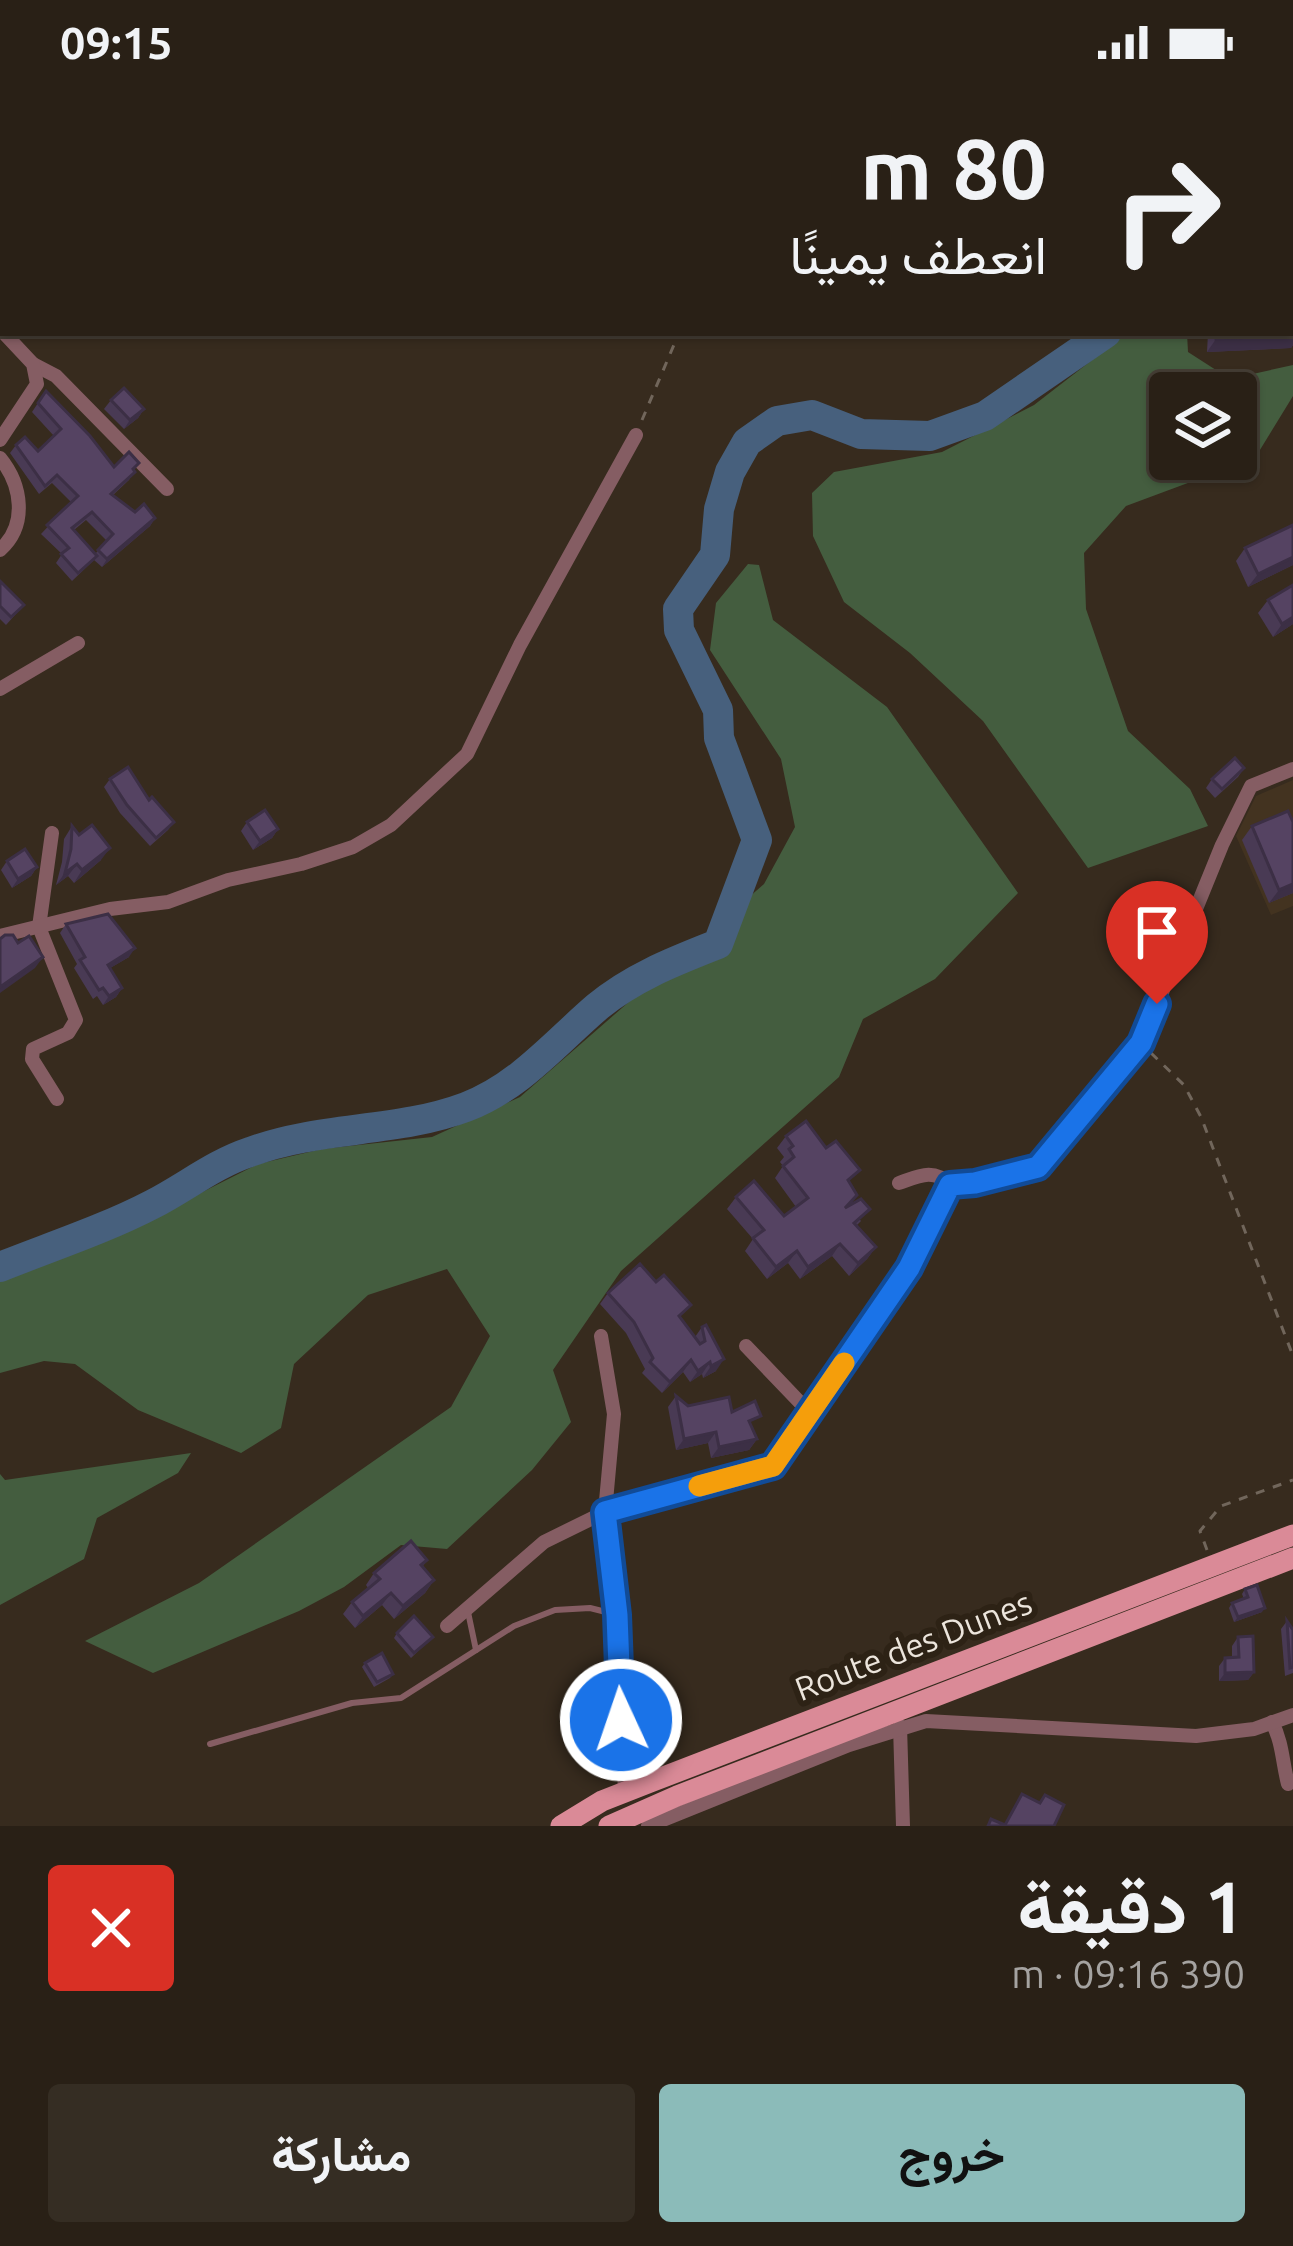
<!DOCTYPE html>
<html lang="ar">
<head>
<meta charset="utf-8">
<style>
	:root { --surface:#292016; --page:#352d23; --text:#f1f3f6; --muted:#a5a3a1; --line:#453e35; --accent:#8bbbb9 }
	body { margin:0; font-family:Ubuntu,Vazirmatn,sans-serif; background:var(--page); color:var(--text); direction:rtl; height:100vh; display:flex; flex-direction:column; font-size:45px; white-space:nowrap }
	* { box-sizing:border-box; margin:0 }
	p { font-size:39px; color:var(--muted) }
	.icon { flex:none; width:66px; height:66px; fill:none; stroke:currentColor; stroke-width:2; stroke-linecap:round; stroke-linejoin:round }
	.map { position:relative; height:1742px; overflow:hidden; direction:ltr }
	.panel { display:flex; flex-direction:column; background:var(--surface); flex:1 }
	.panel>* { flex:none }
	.top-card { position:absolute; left:0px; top:0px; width:1293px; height:252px; box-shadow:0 3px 9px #0004,0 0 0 3px var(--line); direction:rtl; background:#292016; color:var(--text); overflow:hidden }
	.buttons { position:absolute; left:1149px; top:288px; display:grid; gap:24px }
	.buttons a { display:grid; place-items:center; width:108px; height:108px; border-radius:12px; background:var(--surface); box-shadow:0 3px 9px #0004,0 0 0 3px var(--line); font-size:60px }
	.pin { position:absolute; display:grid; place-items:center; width:102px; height:102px; color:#fff; margin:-123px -51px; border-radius:50% 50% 50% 0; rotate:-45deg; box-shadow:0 0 12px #0007 }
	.pin .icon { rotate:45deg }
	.me { position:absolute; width:132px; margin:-66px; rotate:357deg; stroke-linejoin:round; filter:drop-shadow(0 0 9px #0008) }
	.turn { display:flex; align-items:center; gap:42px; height:252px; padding:0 48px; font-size:54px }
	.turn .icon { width:156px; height:156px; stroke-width:2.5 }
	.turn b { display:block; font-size:84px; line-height:102px }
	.round { display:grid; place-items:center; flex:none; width:126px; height:126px; border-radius:12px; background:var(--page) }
	.headline { display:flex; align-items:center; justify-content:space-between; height:204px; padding:0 48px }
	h1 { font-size:72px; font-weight:700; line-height:90px }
	.button { display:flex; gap:24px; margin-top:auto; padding:24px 48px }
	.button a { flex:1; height:138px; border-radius:12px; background:var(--accent); color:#111; font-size:48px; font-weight:700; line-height:138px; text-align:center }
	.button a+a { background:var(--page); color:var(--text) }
	.status { display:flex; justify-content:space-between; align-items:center; height:84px; padding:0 60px; background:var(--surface); direction:ltr }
	.status svg { height:33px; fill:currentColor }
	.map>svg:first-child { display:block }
	.built { fill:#433320 }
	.forest { fill:#445d3f; fill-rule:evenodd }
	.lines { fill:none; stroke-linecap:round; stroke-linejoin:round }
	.river { stroke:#47607d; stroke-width:30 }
	.path { stroke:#71665b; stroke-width:3; stroke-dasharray:9 9; stroke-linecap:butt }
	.lane { stroke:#855d63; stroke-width:6 }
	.street { stroke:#855d63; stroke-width:14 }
	.primary { stroke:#da8a97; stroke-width:21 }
	.wall { fill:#493a54; fill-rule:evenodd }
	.shaded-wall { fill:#3c2f45 }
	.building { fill:#554362; stroke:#3c2f45; stroke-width:3 }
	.route-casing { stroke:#114b97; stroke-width:30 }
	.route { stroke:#1a73e8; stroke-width:21 }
	.slow { stroke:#f59e0b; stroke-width:21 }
	.labels { text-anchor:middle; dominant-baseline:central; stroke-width:12; stroke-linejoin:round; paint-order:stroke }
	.street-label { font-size:33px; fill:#ece5dc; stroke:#2d2215 }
</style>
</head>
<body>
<div class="status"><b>09:15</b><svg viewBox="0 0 49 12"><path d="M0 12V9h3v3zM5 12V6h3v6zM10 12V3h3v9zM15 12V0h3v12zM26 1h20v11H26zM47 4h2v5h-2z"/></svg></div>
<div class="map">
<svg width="1293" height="1742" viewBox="0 0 1293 1742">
	<rect width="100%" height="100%" fill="#372b1e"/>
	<path class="built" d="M1293,696V822L1271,831L1236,752L1256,712Z"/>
	<g class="forest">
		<path d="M1127,249H1187L1188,268L1230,295L1293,281V312L1255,374L1126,422L1084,469L1086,525L1128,647L1190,705L1208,742L1088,784L983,637L910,569L844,518L813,452L812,409L834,388L942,368L1034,321ZM1170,309H1236V375H1170Z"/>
		<path d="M748,480L759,481L773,536L887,623L1018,809L935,895L863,935L839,993L621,1187L553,1286L571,1338L532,1386L447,1465L401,1461L344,1503L299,1527L153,1589L85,1557L199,1499L451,1323L490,1252L447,1185L368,1211L294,1280L281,1344L241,1369L138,1326L75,1280L44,1277L0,1289V1193L147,1136L258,1080L322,1065L432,1053L520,1013L764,800L795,743L781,675L710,566L716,519Z"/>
		<path d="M191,1369L178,1389L97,1434L84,1475L0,1521V1390L5,1396Z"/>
	</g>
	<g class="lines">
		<g class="river">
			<path d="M1290,31L1293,27"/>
			<path d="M0,1183C50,1163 105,1145 153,1120C186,1103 214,1080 250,1068C319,1042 397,1049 466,1023C519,1003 555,959 597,923C633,893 675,877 718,860L757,756L719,654L718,626L679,546L678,525L715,471L719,425L730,388L747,358L777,337L812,331L861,350L930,352L985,332L1106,249"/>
		</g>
		<g class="path">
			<path d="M804,3L806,0"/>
			<path d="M642,336L679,249"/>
			<path d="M1151,969L1184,1001L1201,1033L1293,1272"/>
			<path d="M1207,1466L1200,1447L1221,1422L1293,1396"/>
		</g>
		<g class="lane">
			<path d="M468,1528L476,1566"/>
			<path d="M210,1660L352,1619L401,1614L514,1542L555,1526L590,1524L614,1530"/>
		</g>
		<g class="street">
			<path d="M248,0L252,3"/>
			<path d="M33,280L56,292L167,405"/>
			<path d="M0,356L37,300L33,280L4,249"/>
			<path d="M0,374C22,401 28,441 0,466"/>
			<path d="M0,605L78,559"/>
			<path d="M52,749L39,843L76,936L68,949L33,965L32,975L57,1015"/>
			<path d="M0,852L110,825L168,818L228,796L301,780L353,763L391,741L467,670L520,561L636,351"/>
			<path d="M899,1099C919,1092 934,1084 950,1101L975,1099L1038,1083L1141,960L1222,761L1251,702L1293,685"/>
			<path d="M601,1252L614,1330L605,1428L617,1531L625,1708"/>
			<path d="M746,1262L810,1329"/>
			<path d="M447,1542L544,1458L605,1428L773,1381L909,1184L950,1101"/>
			<path d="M1272,1638C1283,1660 1282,1677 1288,1700"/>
			<path d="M900,1642L903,1742"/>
			<path d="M648,1742L849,1661L926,1637L1196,1652L1254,1645L1293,1631"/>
		</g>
		<g class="primary">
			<path d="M561,1742L602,1717L653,1697L1293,1451"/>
			<path d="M609,1742L677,1712L1293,1474"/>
		</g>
	</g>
	<g class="wall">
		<path d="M61,0H158L161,3H64Z"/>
		<path d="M1293,227V261L1291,264L1207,268L1208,249H1290Z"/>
		<path d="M46,307L114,383L134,387L129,396L113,411L135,428L155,434L150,442L102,483L94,476L72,497L56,479L62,470L41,450L71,418L52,399L39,410L10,369L16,361L38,367L54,352L32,328ZM86,436L107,457L95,470L74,446Z"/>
		<path d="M111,316L144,325L138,334L124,345L104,325Z"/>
		<path d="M1293,441V481L1248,503L1236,477L1245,464Z"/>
		<path d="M0,497L24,521L6,541L0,535Z"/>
		<path d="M1293,501V540L1273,553L1258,529L1268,516Z"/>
		<path d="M1244,684L1238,693L1215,714L1206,704L1212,695Z"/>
		<path d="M110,695L149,716L174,738L168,746L150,762L120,729L104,703Z"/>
		<path d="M247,738L278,745L272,754L253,766L241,747Z"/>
		<path d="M1293,738V809L1269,819L1242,756L1252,742Z"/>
		<path d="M72,742L101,776L74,799L68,792L56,801L62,778L64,755Z"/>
		<path d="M7,777L37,783L31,792L12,804L1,786Z"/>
		<path d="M66,840L129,873L110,884L122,904L116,913L103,921L97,912L93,915L74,884L77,880L60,849Z"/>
		<path d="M786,1052L850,1099L857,1111L849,1122L861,1137L857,1141L876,1163L867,1175L849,1192L832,1172L800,1195L788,1179L767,1195L745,1167L753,1155L727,1125L736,1113L784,1132L796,1123L775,1094L783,1082L780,1078L784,1073L777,1064Z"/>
		<path d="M608,1209L681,1234L695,1253L702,1243L716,1287L703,1294L702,1290L690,1298L683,1288L662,1309L642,1289L645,1285L626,1249L600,1220Z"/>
		<path d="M676,1312L688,1322L732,1328L753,1343L752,1344L757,1355L749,1366L711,1374L708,1359L676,1366L668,1323Z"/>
		<path d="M427,1476L423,1482L434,1496L425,1509L394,1535L382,1521L355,1544L343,1530L352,1518L368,1504L366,1501L374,1489Z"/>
		<path d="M1245,1505L1262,1528L1234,1538L1229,1524L1232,1519L1244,1515L1242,1510Z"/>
		<path d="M1287,1537L1293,1546V1589L1285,1592L1281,1545Z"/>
		<path d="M397,1549L433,1553L411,1574L394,1554Z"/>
		<path d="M1238,1553L1254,1588L1248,1596L1219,1597V1582L1225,1574L1232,1573V1562Z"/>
		<path d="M365,1579L393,1590L390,1594L374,1603L362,1583Z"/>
	</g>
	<g class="shaded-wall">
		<path d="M1293,251V261L1291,264L1207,268L1216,255Z"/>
		<path d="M144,325L138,334L124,345L130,336Z"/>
		<path d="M155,434L150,442L102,483L107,475Z"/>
		<path d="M1293,473V481L1248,503L1258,490Z"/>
		<path d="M1293,533V540L1273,553L1282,540Z"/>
		<path d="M278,745L272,754L253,766L260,757Z"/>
		<path d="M110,764L101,776L74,799L82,786Z"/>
		<path d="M77,780L68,792L56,801L65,789Z"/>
		<path d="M37,783L31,792L12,804L18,795Z"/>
		<path d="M1293,800V809L1269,819L1279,806Z"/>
		<path d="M135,864L129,873L102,889L108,881Z"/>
		<path d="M43,873L35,884L0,909V903Z"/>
		<path d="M122,904L116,913L103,921L109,912Z"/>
		<path d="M840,1160L832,1172L800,1195L808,1183Z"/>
		<path d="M876,1163L867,1175L849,1192L858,1179Z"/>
		<path d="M797,1167L788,1179L767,1195L776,1183Z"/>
		<path d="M724,1275L716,1287L703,1294L711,1282Z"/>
		<path d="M691,1276L683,1288L662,1309L670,1298Z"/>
		<path d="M710,1278L702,1290L690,1298L698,1287Z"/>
		<path d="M716,1348L708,1359L676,1366L684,1355Z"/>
		<path d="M757,1355L749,1366L711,1374L719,1363Z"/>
		<path d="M434,1496L425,1509L394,1535L403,1522Z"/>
		<path d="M391,1509L382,1521L355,1544L363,1532Z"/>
		<path d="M1265,1524L1262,1528L1234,1538L1238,1533Z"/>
		<path d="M1254,1588L1248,1596L1219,1597L1225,1589Z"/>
	</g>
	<g class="building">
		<path d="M76,0H113L110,3H78Z"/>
		<path d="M121,0H158L161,3H124Z"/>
		<path d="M342,0H392L388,3H344Z"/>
		<path d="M404,0H440L443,3H402Z"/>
		<path d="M458,0H477L479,2L455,3Z"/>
		<path d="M910,0H936L932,3H906Z"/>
		<path d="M0,13L3,16V31L0,34Z"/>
		<path d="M1290,227H1293V251L1216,255V249H1290Z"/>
		<path d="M124,304L144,325L130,336L111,316Z"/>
		<path d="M46,307L90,352L114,383L129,368L139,379L133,385L135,388L111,410L135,428L144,420L155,434L107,475L98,466L113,450L92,428L72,444L97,472L78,489L61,470L69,464L47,441L78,412L57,391L45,402L16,361L25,353L38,367L61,345L38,319Z"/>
		<path d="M1293,441V473L1258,490L1245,464Z"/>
		<path d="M0,497L24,521L11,533L0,522Z"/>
		<path d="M1293,501V533L1282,540L1268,516Z"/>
		<path d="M1235,674L1244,684L1222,705L1212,695Z"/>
		<path d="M128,683L149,716L152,713L174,738L156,754L127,721L110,695Z"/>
		<path d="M265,726L278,745L260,757L247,738Z"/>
		<path d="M1288,727L1293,738V800L1279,806L1252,742Z"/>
		<path d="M92,741L110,764L82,786L77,780L65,789L71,765L72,742L79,751Z"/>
		<path d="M25,765L37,783L18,795L7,777Z"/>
		<path d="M108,830L135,864L108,881L122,904L109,912L103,904L99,906L80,876L85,873L66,840Z"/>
		<path d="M5,851H13L18,859L29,852L43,873L0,903V855Z"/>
		<path d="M806,1037L826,1064L836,1057L860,1086L848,1096L857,1111L845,1124L861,1115L870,1125L854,1139L876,1163L858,1179L840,1160L808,1183L797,1167L776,1183L753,1154L764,1146L736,1113L754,1097L784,1132L808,1114L783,1082L794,1073L789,1065L793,1062L786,1052Z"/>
		<path d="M640,1180L656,1198L664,1191L691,1221L679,1232L700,1260L705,1257L702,1243L706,1241L724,1275L711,1282L710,1278L698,1287L691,1276L670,1298L650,1278L653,1274L634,1238L608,1209Z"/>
		<path d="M676,1312L688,1322L729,1313L732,1328L755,1317L761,1332L749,1337L757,1355L719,1363L716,1348L684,1355Z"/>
		<path d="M411,1457L427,1476L421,1481L434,1496L403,1522L391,1509L363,1532L352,1518L380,1495L374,1489Z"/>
		<path d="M1257,1501L1265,1524L1238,1533L1232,1519L1248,1513L1245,1505Z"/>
		<path d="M414,1532L433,1553L414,1569L397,1549Z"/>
		<path d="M1287,1537L1293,1546V1583L1290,1584Z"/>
		<path d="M1253,1552L1254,1588L1225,1589V1574L1239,1573L1238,1553Z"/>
		<path d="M382,1569L393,1590L377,1598L365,1579Z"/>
		<path d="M1022,1710L1040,1719L1045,1711L1064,1721L1054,1742H988L991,1735L1005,1741Z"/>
	</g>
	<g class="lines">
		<g class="route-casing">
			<path id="route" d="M621,1636L617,1531L605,1428L773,1382L909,1184L950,1101L975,1099L1038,1083L1141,959L1157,920"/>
		</g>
		<use href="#route" class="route"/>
		<path class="slow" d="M699,1402L773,1382L844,1279"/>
	</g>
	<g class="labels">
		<g class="street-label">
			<text transform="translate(913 1561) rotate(-21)">Route des Dunes</text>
		</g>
	</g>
</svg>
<div class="buttons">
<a><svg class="icon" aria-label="layers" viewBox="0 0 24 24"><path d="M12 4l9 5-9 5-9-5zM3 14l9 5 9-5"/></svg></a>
</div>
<div class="pin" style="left:1157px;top:920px;background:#d93025"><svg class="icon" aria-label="arrive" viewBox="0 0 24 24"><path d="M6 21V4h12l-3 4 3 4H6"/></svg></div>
<svg class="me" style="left:621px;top:1636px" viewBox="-20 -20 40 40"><circle r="17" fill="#1a73e8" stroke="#fff" stroke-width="3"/><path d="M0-11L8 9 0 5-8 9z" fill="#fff"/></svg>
<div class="top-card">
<div class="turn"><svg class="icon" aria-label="right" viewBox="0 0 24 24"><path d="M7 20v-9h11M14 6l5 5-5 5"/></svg><div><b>80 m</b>انعطف يمينًا</div></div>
</div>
</div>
<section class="panel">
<div class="headline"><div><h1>1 دقيقة</h1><p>390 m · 09:16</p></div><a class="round" style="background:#d93025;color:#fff"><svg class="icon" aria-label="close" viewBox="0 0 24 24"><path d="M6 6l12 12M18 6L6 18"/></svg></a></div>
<div class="button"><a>خروج</a><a>مشاركة</a></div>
</section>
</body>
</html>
